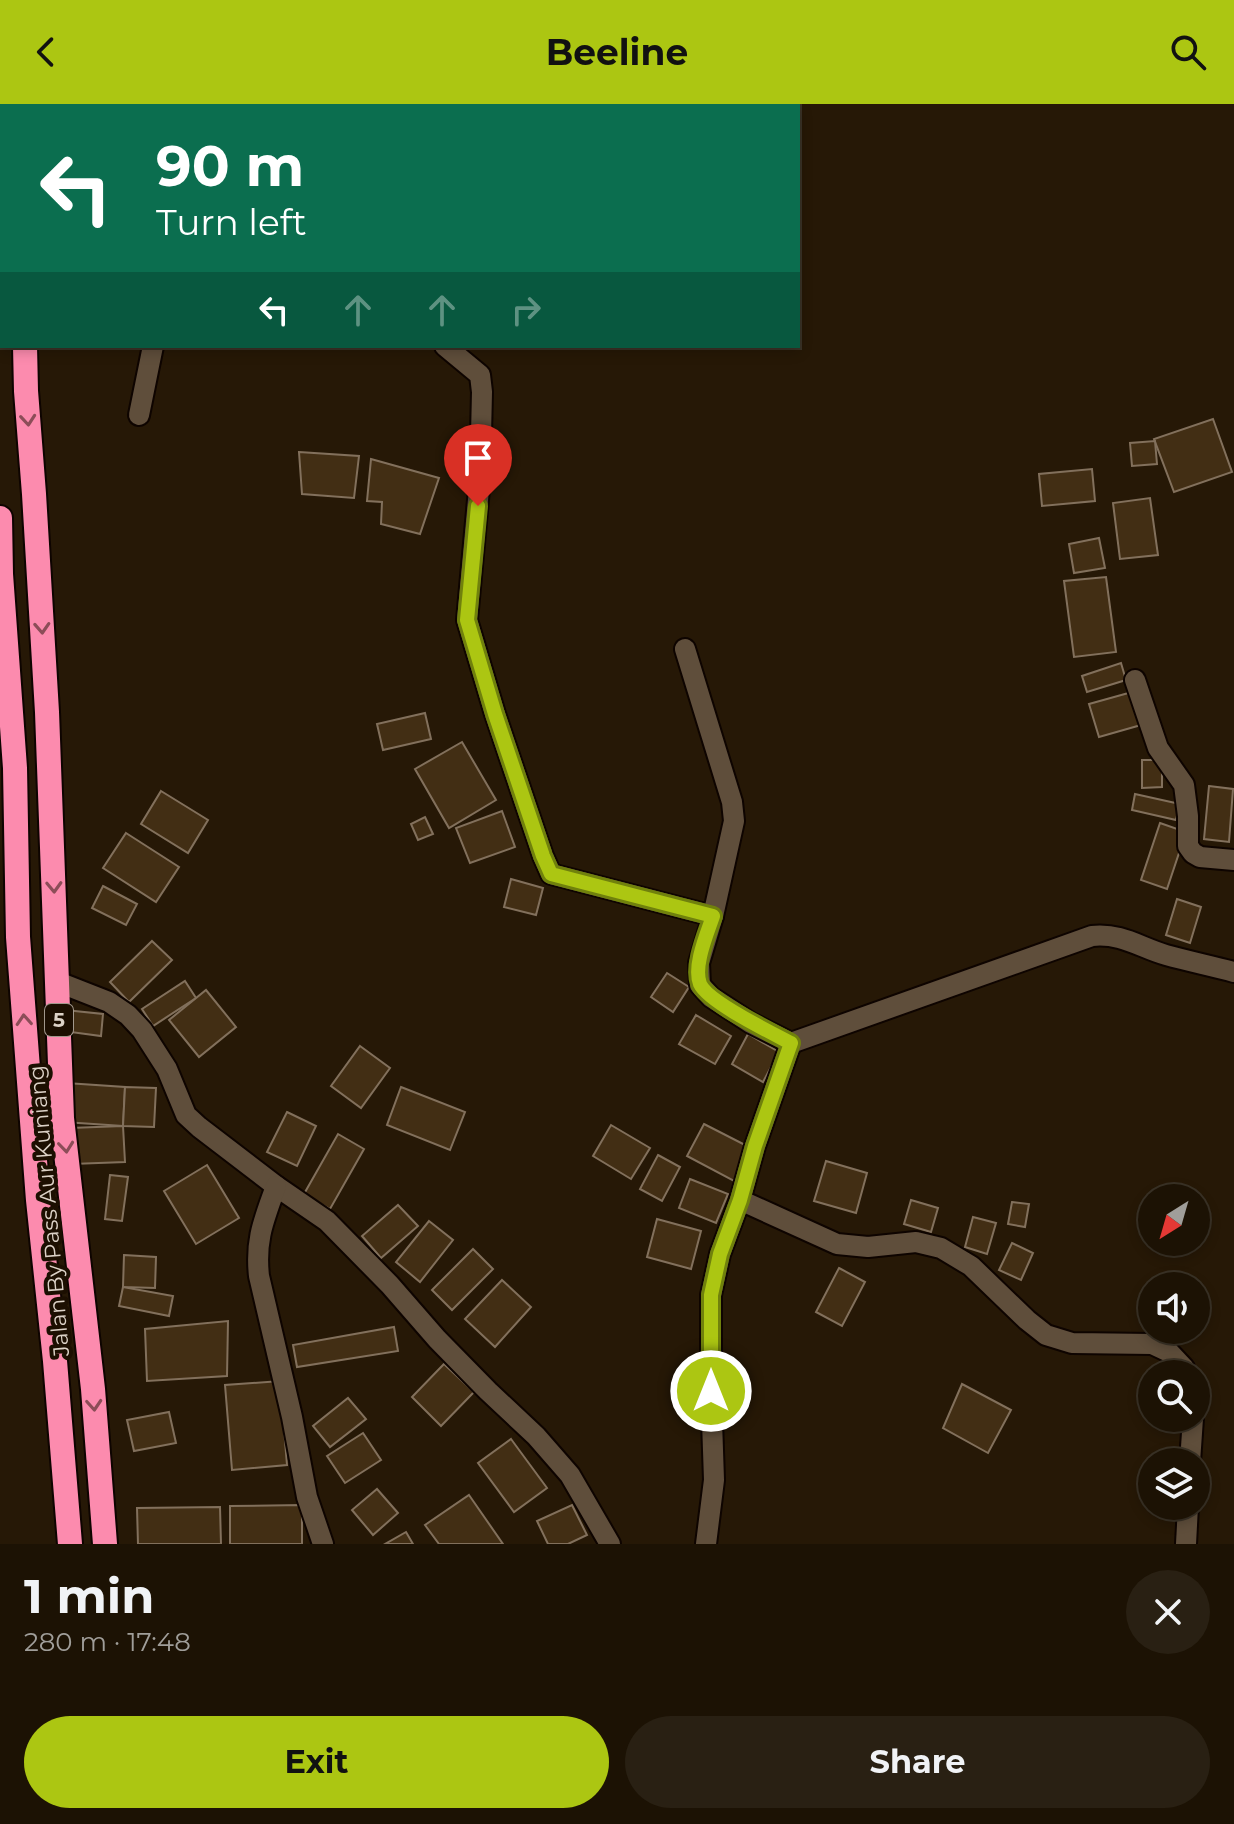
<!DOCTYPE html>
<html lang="en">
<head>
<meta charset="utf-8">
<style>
	:root { --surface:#1c1204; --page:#292013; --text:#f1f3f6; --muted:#a09e9a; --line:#3a3226; --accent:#acc612 }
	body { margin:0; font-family:Montserrat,sans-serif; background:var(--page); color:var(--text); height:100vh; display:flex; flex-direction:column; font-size:30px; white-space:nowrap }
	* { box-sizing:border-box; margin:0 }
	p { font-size:26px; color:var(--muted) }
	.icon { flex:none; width:44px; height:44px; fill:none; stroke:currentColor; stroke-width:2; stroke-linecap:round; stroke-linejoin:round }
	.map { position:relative; height:1440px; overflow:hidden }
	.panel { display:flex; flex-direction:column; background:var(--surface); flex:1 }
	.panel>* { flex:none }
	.banner { position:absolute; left:0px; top:0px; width:800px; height:244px; box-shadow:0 4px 12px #0003,0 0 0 2px var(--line); background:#0b6e4f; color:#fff; overflow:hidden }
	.needle { width:52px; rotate:217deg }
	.fabs { position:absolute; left:1138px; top:1080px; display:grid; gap:16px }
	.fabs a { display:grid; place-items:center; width:72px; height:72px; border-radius:50%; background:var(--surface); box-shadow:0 4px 12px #0003,0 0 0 2px var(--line); font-size:40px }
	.pin { position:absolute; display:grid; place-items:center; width:68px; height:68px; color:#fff; margin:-82px -34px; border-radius:50% 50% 50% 0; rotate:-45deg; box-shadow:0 0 8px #0007 }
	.pin .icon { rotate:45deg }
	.me { position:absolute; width:88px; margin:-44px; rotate:0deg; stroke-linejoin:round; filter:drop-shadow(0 0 6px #0008) }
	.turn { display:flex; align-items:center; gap:28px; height:168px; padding:0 24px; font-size:36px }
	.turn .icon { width:104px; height:104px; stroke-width:2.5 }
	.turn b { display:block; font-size:56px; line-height:68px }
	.lanes { display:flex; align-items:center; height:76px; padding:0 24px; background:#0003; justify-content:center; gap:40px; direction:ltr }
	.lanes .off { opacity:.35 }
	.round { display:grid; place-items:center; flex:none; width:84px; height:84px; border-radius:42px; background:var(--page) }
	.headline { display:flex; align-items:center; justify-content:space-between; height:136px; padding:0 24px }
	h1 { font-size:48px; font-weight:700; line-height:60px }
	.primary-button { display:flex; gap:16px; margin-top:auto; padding:16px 24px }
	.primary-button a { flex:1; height:92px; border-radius:48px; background:var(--accent); color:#111; font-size:32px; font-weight:700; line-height:92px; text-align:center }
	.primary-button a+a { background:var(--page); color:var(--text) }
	header { display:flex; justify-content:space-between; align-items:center; height:104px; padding:0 24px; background:var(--accent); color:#111; font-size:36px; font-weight:700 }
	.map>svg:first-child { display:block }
	.building { fill:#422e14; stroke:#82705c; stroke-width:2 }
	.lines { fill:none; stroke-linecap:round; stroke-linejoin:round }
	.minor-casing { stroke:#0e0400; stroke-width:24 }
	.highway-casing { stroke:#0e0400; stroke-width:28 }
	.minor { stroke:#5f4e3b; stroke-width:20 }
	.highway { stroke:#fc8bae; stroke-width:24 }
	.oneway { stroke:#8c4d58 }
	.route-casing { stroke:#70810c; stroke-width:20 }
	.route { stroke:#acc612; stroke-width:14 }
	.labels { text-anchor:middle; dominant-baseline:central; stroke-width:8; stroke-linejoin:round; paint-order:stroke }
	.shield { fill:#1c0f01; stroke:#a2988c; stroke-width:2 }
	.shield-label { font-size:20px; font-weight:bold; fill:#dcd2c7 }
	.street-label { font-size:22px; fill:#dcd2c7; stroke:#1c0f01 }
</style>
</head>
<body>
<header><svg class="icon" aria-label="back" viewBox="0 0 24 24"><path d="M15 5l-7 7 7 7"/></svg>Beeline<svg class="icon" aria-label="search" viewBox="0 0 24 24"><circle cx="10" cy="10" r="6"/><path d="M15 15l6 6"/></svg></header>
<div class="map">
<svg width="1234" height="1440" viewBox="0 0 1234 1440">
	<rect width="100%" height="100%" fill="#261806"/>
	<g class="building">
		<path d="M1213,315L1232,368L1174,388L1154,335Z"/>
		<path d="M1155,337L1157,360L1132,362L1130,339Z"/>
		<path d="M299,348L359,352L354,394L302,390Z"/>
		<path d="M371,355L439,374L420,430L381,420L382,398L367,397Z"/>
		<path d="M1092,365L1095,397L1042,402L1039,370Z"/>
		<path d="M1150,394L1158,451L1120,455L1113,399Z"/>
		<path d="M1099,434L1105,464L1074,469L1069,440Z"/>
		<path d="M1106,473L1116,548L1074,553L1064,477Z"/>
		<path d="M1121,559L1126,576L1087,588L1082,572Z"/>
		<path d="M1132,588L1141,621L1099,633L1089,600Z"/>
		<path d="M425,609L431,635L383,646L377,620Z"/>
		<path d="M462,638L496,696L449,724L415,665Z"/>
		<path d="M1142,656H1162V683L1142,684Z"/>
		<path d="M1209,682L1233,685L1229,738L1204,735Z"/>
		<path d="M161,687L208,716L188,749L141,720Z"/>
		<path d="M1135,690L1180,700L1176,716L1132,706Z"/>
		<path d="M502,707L515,743L470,759L456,724Z"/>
		<path d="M425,713L433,730L418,736L411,720Z"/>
		<path d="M1160,719L1186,728L1167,785L1141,776Z"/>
		<path d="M126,729L179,763L156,798L103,764Z"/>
		<path d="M511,775L543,784L536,811L504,803Z"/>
		<path d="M103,782L137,800L126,821L92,804Z"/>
		<path d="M1177,795L1201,803L1190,839L1166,831Z"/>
		<path d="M152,837L172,856L129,898L110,878Z"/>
		<path d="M667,869L689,883L673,908L651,893Z"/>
		<path d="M185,877L196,894L153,922L142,905Z"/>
		<path d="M206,886L236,923L199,953L169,916Z"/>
		<path d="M65,906L103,910L101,932L63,927Z"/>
		<path d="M696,911L731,932L715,960L679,940Z"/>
		<path d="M748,930L779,948L763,978L732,960Z"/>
		<path d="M360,942L390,964L361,1004L331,982Z"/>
		<path d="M66,979L125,983L123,1022L64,1018Z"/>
		<path d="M125,983L156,984L154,1023L123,1022Z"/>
		<path d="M401,983L465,1008L450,1046L387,1021Z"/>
		<path d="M287,1008L316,1022L297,1062L267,1048Z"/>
		<path d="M704,1020L751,1044L734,1077L687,1052Z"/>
		<path d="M611,1021L650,1044L631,1075L593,1052Z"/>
		<path d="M123,1022L125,1058L72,1060L70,1024Z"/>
		<path d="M338,1030L364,1045L330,1105L304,1090Z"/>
		<path d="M658,1051L680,1063L662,1097L640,1085Z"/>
		<path d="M826,1057L867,1069L856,1109L814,1097Z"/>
		<path d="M207,1061L239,1114L196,1140L164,1087Z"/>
		<path d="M110,1071L128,1073L122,1117L105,1115Z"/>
		<path d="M690,1075L728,1090L716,1119L679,1104Z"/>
		<path d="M911,1096L938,1104L931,1128L904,1120Z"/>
		<path d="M1012,1098L1029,1100L1025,1123L1008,1120Z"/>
		<path d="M398,1101L418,1122L381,1154L362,1132Z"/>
		<path d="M973,1113L996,1119L987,1150L965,1143Z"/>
		<path d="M657,1115L701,1127L691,1165L647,1153Z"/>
		<path d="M429,1117L453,1136L420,1178L396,1158Z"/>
		<path d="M1012,1139L1033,1149L1021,1176L999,1166Z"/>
		<path d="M473,1145L493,1165L452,1206L432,1186Z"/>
		<path d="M124,1151L156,1153L155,1184L123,1183Z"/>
		<path d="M839,1164L865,1178L842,1222L816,1208Z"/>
		<path d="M502,1176L531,1203L495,1243L465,1215Z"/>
		<path d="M123,1183L173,1192L169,1212L119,1202Z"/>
		<path d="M228,1217L227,1272L147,1277L145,1225Z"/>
		<path d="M394,1223L398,1247L297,1263L293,1241Z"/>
		<path d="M444,1260L474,1288L441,1322L412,1293Z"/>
		<path d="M280,1277L287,1361L232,1366L225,1281Z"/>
		<path d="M962,1280L1011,1306L988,1349L943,1324Z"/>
		<path d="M348,1294L366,1315L330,1343L313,1322Z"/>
		<path d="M169,1308L176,1339L134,1347L127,1316Z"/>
		<path d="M363,1329L381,1356L345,1379L327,1352Z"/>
		<path d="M511,1335L547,1384L514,1408L478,1359Z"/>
		<path d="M377,1385L398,1409L373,1431L352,1406Z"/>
		<path d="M469,1391L503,1440H439L425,1421Z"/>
		<path d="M302,1401V1440H230V1402Z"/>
		<path d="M572,1401L587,1431L568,1440H548L537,1417Z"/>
		<path d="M220,1403L221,1440H138L137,1404Z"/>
		<path d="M406,1428L413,1440H385Z"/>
	</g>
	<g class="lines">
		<g class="minor-casing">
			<g id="minor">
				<path d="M192,2V0"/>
				<path d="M445,242L480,271L482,288L480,374L467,516L495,610L543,752L551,770L713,812"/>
				<path d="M139,311L153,242"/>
				<path d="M685,545L732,698L734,717L713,812L699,859L700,881L711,893L751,919L791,939L1092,832C1122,829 1139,843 1166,851C1188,857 1211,862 1234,868"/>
				<path d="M1135,576L1158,644L1184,681L1188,712V742L1193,749L1200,753L1234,756"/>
				<path d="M58,878L109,898L128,911L142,926L167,965L186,1011L199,1023L276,1082L327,1117L390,1181L437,1235L488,1287L536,1332L570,1371L610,1440"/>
				<path d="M276,1082C264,1116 255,1135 259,1172L292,1313L307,1393L323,1440"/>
				<path d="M740,1096L837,1140L868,1143L916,1138L941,1144L971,1162L1027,1216L1046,1231L1072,1239L1152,1240L1169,1248L1184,1264L1185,1270"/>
				<path d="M1190,1358L1193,1314"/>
				<path d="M706,1440L714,1376L711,1287V1191L720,1150L740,1096L755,1042L791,939"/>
				<path d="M1186,1440L1188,1402"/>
			</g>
		</g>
		<g class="highway-casing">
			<g id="highway">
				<path d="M21,0V2"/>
				<path d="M25,242L26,287L34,390L47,608L62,1014L93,1285L105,1440"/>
				<path d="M0,414L1,470L15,664L18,833L38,1096L55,1257L70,1440"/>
			</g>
		</g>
		<use href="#minor" class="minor"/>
		<use href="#highway" class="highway"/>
	</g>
	<defs><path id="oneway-chevron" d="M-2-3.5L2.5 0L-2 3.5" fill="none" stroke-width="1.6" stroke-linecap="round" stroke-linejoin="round" transform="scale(2)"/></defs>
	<g class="oneway">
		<use href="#oneway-chevron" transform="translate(28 316) rotate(85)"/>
		<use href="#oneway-chevron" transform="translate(42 524) rotate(87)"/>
		<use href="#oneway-chevron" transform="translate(54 783) rotate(88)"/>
		<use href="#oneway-chevron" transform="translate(24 916) rotate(-94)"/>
		<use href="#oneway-chevron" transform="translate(66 1043) rotate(84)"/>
		<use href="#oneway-chevron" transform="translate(94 1301) rotate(86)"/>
	</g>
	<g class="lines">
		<g class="route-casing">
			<path id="route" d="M478,402L467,516L495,610L543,752L551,770L713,812C707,830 693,862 700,880C708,898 772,929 791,939L755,1042L740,1096L720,1150L711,1191V1287"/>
		</g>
		<use href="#route" class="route"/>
	</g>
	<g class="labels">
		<rect class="shield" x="45" y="900" width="28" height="32" rx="6"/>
		<g class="shield-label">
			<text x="59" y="916">5</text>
		</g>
		<g class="street-label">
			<text transform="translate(49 1107) rotate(-95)">Jalan By Pass Aur Kuniang</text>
		</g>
	</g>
</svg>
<div class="fabs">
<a><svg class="needle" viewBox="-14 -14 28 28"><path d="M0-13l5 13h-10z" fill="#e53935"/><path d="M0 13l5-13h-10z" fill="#a09e9a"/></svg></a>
<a><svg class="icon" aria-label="sound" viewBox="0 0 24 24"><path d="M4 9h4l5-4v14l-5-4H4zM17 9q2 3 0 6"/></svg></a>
<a><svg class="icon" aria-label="search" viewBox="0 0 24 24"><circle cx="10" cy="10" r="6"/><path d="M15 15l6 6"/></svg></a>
<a><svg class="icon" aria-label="layers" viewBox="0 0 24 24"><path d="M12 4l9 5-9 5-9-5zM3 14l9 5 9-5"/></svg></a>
</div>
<div class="pin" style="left:478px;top:402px;background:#d93025"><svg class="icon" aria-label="arrive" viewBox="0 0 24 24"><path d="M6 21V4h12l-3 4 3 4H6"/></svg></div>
<svg class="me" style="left:711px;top:1287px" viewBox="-20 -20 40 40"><circle r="17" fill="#acc612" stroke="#fff" stroke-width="3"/><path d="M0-11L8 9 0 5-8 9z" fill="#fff"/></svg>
<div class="banner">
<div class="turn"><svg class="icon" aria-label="left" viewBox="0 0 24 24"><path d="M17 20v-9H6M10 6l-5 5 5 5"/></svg><div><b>90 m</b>Turn left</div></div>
<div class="lanes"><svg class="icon" aria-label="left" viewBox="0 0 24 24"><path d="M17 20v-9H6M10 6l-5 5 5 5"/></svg><svg class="icon off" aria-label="ahead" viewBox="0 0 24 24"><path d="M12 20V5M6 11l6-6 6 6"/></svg><svg class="icon off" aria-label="ahead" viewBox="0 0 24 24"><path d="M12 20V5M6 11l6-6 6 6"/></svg><svg class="icon off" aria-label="right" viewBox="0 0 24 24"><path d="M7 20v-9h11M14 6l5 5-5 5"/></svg></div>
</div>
</div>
<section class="panel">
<div class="headline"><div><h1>1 min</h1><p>280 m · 17:48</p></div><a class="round"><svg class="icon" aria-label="close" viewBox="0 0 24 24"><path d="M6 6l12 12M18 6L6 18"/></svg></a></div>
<div class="primary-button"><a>Exit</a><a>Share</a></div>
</section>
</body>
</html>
